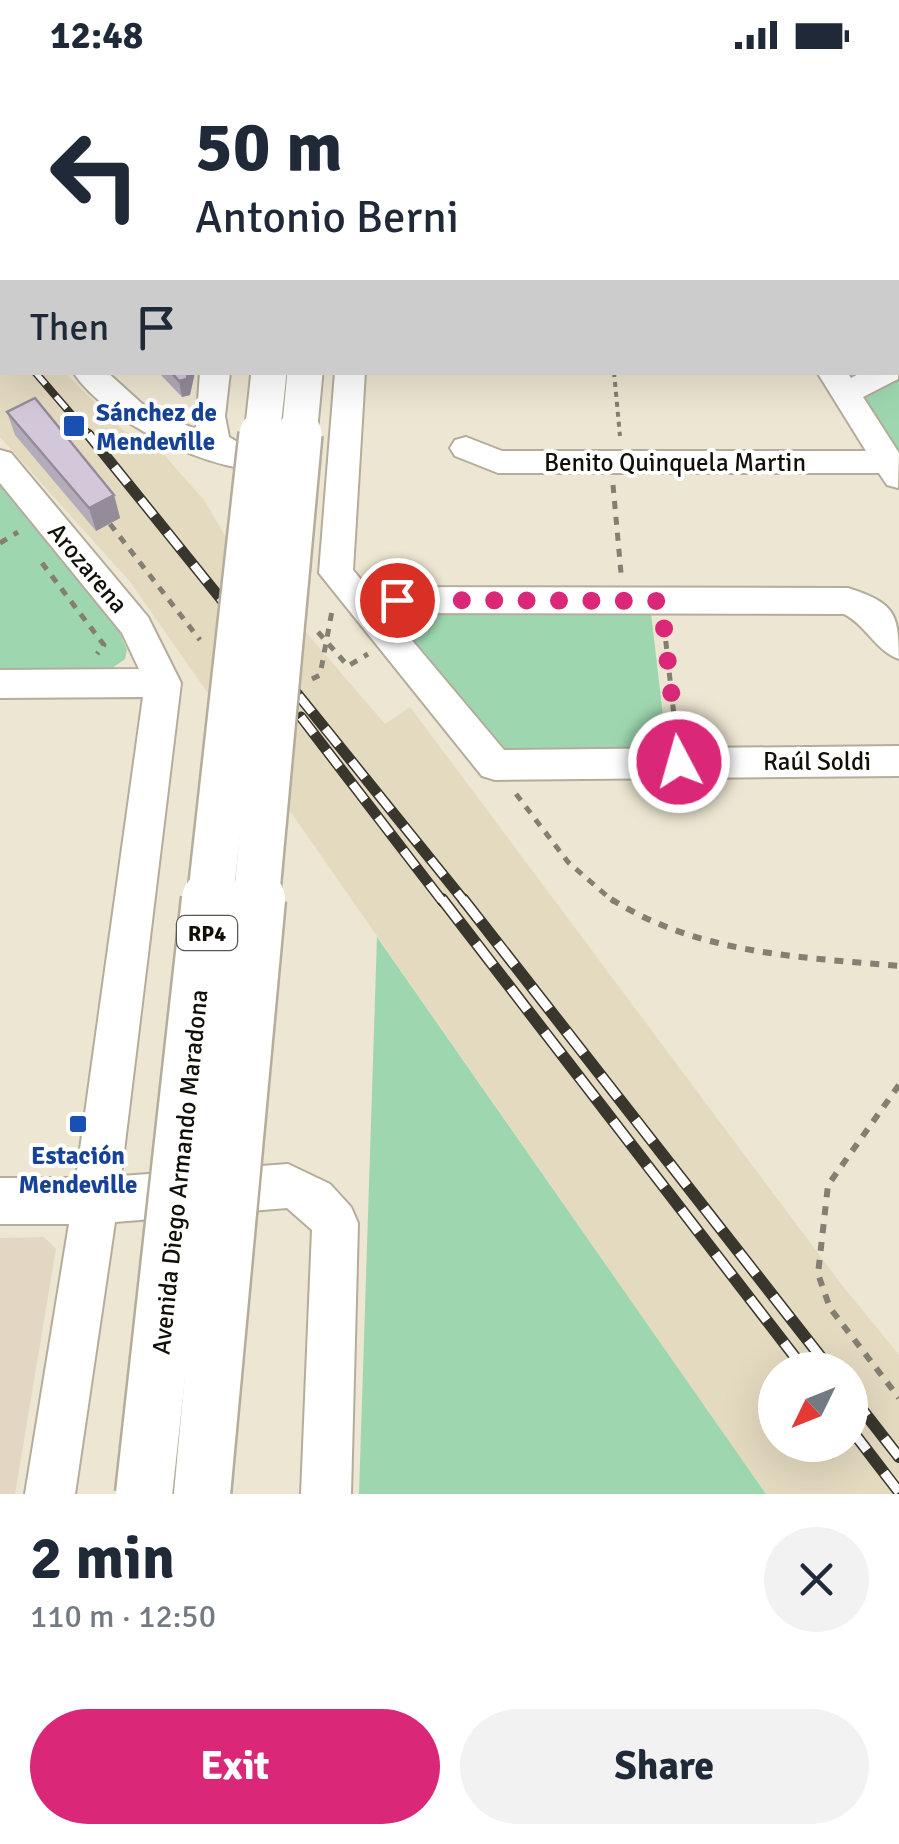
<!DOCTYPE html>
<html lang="en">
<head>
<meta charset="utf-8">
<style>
	:root { --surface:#fff; --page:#f2f2f3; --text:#1f2937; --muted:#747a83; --accent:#db2777 }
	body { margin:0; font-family:Signika,sans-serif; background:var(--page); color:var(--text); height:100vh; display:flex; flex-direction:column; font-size:38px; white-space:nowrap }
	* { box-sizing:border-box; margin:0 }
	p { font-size:32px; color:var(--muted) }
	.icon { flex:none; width:55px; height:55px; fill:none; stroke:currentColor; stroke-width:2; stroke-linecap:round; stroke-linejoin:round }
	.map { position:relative; height:1424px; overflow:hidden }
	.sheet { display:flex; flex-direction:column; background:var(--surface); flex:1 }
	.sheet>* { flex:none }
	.hud { position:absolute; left:0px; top:0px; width:900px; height:305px; box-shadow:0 10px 40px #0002; background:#fff; color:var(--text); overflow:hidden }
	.needle { width:65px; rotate:227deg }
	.buttons { position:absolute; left:758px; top:1282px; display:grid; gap:20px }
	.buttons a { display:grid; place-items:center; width:110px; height:110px; border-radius:50%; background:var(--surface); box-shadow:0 10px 40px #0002; font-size:50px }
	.pin { position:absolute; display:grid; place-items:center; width:85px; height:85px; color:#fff; margin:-42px; border:5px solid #fff; border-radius:50%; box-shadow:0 2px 10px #0007 }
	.me { position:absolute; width:110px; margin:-55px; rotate:354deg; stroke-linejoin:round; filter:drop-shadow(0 0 8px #0008) }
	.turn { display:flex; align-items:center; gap:35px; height:210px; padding:0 30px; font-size:45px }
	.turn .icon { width:130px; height:130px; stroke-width:2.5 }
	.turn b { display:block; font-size:70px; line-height:85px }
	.then { display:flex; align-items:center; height:95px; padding:0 30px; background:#0003; gap:20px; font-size:38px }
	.round { display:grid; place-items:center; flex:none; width:105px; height:105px; border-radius:52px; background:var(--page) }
	.overview { display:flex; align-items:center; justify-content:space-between; height:170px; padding:0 30px }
	h1 { font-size:60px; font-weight:700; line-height:75px }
	.cta { display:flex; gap:20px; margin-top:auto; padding:20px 30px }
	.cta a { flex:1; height:115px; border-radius:60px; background:var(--accent); color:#fff; font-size:40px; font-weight:700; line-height:115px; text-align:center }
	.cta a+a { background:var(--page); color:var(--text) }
	.status { display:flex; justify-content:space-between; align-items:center; height:70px; padding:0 50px; background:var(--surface); direction:ltr }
	.status svg { height:28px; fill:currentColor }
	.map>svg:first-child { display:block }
	.built { fill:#e4dac0; fill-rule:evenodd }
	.industrial { fill:#e3d6c3 }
	.green { fill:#9ed7af }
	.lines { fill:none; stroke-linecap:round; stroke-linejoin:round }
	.minor-casing { stroke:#b4ad9b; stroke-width:4 }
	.major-casing { stroke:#b4ad9b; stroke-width:4 }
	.path-far2 { stroke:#837f71; stroke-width:4; stroke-dasharray:5 5; stroke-linecap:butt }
	.path-far1 { stroke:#837f71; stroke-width:5; stroke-dasharray:8 8; stroke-linecap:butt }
	.path { stroke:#837f71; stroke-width:6; stroke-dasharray:9 9; stroke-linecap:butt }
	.minor { fill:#fff; fill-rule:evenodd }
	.major { fill:#fff; fill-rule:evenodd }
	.rail-far2-casing { stroke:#39362d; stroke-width:8 }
	.rail-far1-casing { stroke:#39362d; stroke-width:11 }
	.rail-casing { stroke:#39362d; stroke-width:12 }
	.rail-far2 { stroke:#fff; stroke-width:5; stroke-dasharray:16; stroke-linecap:butt }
	.rail-far1 { stroke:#fff; stroke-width:8; stroke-dasharray:21; stroke-linecap:butt }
	.rail { stroke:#fff; stroke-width:9; stroke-dasharray:28; stroke-linecap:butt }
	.major-bridge-far2-casing { stroke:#b4ad9b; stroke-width:39; stroke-linecap:butt }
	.major-bridge-far1-casing { stroke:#b4ad9b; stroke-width:50; stroke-linecap:butt }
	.major-bridge-casing { stroke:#b4ad9b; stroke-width:61; stroke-linecap:butt }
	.major-bridge-far2 { stroke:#fff; stroke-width:35 }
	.major-bridge-far1 { stroke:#fff; stroke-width:45 }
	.major-bridge { stroke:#fff; stroke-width:56 }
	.wall { fill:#b5acbb }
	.shaded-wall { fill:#948c99 }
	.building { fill:#d3c8da; stroke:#948c99; stroke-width:2.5 }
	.route { stroke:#db2777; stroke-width:18; stroke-dasharray:0 32.4 }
	.transit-dot { fill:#1a4fb4; stroke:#fff; stroke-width:4 }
	.labels { text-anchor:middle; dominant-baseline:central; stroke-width:8; stroke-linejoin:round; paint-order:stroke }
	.shield { fill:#fff; stroke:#585752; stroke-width:2.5 }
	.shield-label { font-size:22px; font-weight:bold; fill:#110f08 }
	.transit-label { font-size:25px; font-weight:bold; fill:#164399; stroke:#fff; text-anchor:start }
	.street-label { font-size:25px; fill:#110f08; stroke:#fff }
</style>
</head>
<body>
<div class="status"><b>12:48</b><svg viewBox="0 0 49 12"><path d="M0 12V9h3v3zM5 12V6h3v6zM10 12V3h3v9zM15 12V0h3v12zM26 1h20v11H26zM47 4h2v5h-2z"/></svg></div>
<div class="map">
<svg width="899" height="1424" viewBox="0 0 899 1424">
	<rect width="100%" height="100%" fill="#ede6d2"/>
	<path class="built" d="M0,238L2,302L65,303L123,360L165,386L204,430L230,474L385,654L410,637L841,1214L899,1285V1424H766L131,513L0,367ZM775,1300H850V1375H775Z"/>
	<path class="industrial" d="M44,1167L56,1179L15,1424H0V1168Z"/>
	<g class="green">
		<path d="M899,307V383L864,328Z"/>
		<path d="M0,410L119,561L127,580L125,589L108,601L0,603Z"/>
		<path d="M651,543L667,680L505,683L389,545Z"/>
		<path d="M377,867L766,1424H359Z"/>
	</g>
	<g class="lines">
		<g class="minor-casing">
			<g id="minor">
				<path d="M222,0H252L253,2H224Z"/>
				<path d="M728,0H752L753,2H729Z"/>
				<path d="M2,83V100L0,101V84Z"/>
				<path d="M0,210L2,211V230L0,229Z"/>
				<path d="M898,295V309L863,327L899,383L898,418L887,415L879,403H498L455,386L450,378L455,370L466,367L502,381H866L817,302H847L851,308L862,302H898Z"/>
				<path d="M73,302H107L150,341L196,359L200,302H230L225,346L229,367L244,376L297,382L302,390L297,398C234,416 108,356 73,302Z"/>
				<path d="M335,302H365L353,500L367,517L848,518C894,533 899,542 899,589C876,581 866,555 844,544L389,543L504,680L899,676V706L495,710L482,706L319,503Z"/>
				<path d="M0,380L11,383L148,547L181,613L121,1106L288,1094L330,1114L351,1137L358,1153L351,1424H301L312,1160L287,1138L115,1152L75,1424H25L69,1154H0V1108H76L143,627L0,628V600L139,599L122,563L0,413Z"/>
			</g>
		</g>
		<g class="major-casing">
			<rect id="major" x="340" y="0" width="30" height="2"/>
		</g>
		<path class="path-far2" d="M614,302L620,366"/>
		<g class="path-far1">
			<path d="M613,415L621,503"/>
			<path d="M110,454L200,570"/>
			<path d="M0,473L18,462"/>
			<path d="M42,493L104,575L97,584"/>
			<path d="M664,555L676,664"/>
			<path d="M318,562L348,596L368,584"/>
			<path d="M312,609L320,605L332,541"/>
			<path d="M516,724L568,792L614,832"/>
		</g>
		<g class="path">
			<path d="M611,829C698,884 799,887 899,896"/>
			<path d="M899,1015L828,1115L818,1204L830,1238L899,1328"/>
		</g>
		<use href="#minor" class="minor"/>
		<use href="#major" class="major"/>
		<g class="rail-far2-casing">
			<path id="rail-far2" d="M35,302L90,366"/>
		</g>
		<g class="rail-far1-casing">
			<g id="rail-far1">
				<path d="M88,364L465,832"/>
				<path d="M301,647L443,832"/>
			</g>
		</g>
		<g class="rail-casing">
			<g id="rail">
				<path d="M442,829L805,1300"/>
				<path d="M463,829L831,1300"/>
				<path d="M850,1324L899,1387"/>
				<path d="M850,1358L899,1422"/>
			</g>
		</g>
		<use href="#rail-far2" class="rail-far2"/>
		<use href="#rail-far1" class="rail-far1"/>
		<use href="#rail" class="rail"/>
		<g class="major-bridge-far2-casing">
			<g id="major-bridge-far2">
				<path d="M262,366L269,302"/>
				<path d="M299,366L305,302"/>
			</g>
		</g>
		<g class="major-bridge-far1-casing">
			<g id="major-bridge-far1">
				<path d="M210,832L262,364"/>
				<path d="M256,832L299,364"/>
			</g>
		</g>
		<g class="major-bridge-casing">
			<g id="major-bridge">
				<path d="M144,1424L210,829"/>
				<path d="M202,1424L257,829"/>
			</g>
		</g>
		<use href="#major-bridge-far2" class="major-bridge-far2"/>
		<use href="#major-bridge-far1" class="major-bridge-far1"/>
		<use href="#major-bridge" class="major-bridge"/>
	</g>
	<g class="wall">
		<path d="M158,302H195L190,325L182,327Z"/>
		<path d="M7,342L114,425L120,448L96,461L15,365Z"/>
	</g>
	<g class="shaded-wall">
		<path d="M188,302H195L190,325L182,327L179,311Z"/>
		<path d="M114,425L120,448L96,461L89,438Z"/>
	</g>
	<g class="building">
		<path d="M171,302H188L187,309L179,311Z"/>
		<path d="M35,328L114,425L89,438L7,342Z"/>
	</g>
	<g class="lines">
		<path class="route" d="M397,530L661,531L679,692"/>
	</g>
	<g class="transit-dot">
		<rect x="62" y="344" width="24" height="24" rx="5"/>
		<rect x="68" y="1044" width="20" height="20" rx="5"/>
	</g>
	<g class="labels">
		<rect class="shield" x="177" y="846" width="60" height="34" rx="8"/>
		<g class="shield-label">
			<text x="207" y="863">RP4</text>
		</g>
		<g class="transit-label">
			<text x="96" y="342">Sánchez de<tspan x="96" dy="29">Mendeville</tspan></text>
			<text x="78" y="1085" text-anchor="middle">Estación<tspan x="78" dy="29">Mendeville</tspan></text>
		</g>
		<g class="street-label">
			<text x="675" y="392">Benito Quinquela Martin</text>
			<text transform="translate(88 498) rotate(50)">Arozarena</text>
			<text x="817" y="691">Raúl Soldi</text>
			<text transform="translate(180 1102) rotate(-84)">Avenida Diego Armando Maradona</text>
		</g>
	</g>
</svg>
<div class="buttons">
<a><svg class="needle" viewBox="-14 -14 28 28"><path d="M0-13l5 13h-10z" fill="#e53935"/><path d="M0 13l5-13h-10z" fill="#747a83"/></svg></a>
</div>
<div class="pin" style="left:397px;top:530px;background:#d93025"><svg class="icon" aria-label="arrive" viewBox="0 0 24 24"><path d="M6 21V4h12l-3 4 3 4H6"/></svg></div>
<svg class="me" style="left:679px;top:692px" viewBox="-20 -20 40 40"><circle r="17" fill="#db2777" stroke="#fff" stroke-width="3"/><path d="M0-11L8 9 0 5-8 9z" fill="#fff"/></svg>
<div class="hud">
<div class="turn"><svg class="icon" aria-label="left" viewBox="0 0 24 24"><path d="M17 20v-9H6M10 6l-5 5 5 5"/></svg><div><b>50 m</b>Antonio Berni</div></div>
<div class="then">Then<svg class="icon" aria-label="arrive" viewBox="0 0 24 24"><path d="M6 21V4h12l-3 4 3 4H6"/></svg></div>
</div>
</div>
<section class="sheet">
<div class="overview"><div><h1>2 min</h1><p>110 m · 12:50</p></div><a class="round"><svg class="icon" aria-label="close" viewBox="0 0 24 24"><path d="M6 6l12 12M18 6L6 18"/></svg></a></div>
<div class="cta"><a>Exit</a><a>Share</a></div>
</section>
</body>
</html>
